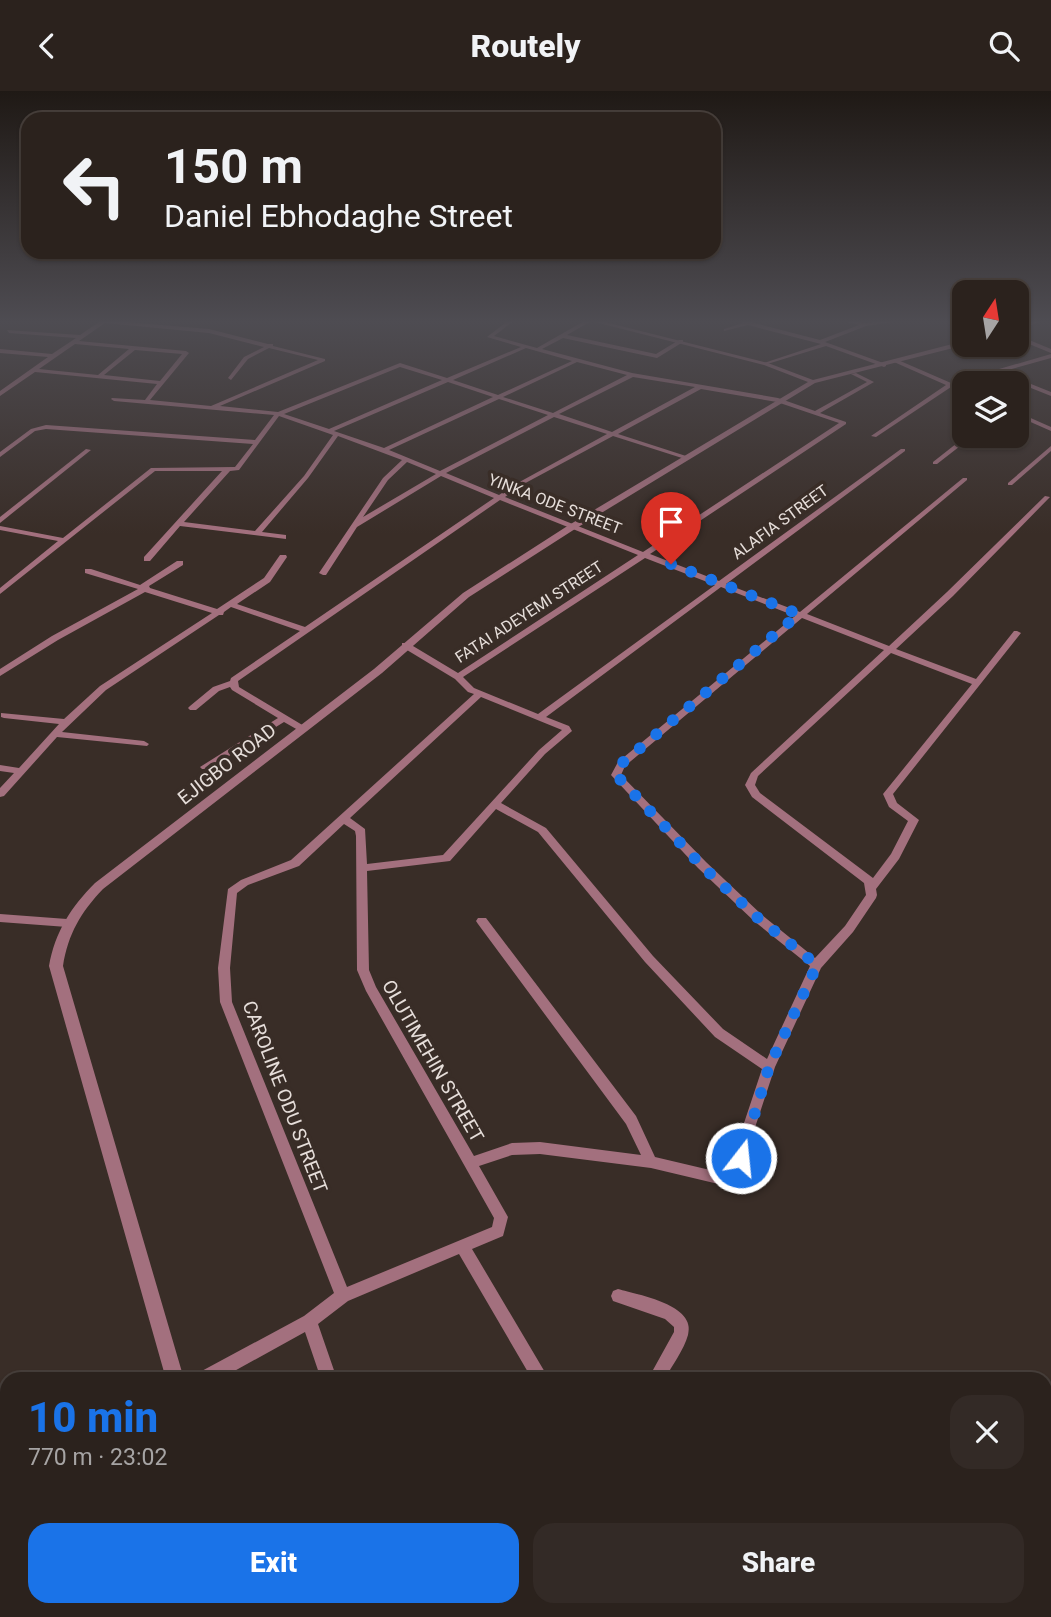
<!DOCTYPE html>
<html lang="en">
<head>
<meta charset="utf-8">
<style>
	:root { --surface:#2b221d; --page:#332a26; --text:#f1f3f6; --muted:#a6a4a4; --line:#473f3b; --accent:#1a73e8 }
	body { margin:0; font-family:Roboto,sans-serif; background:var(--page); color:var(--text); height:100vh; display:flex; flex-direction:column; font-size:26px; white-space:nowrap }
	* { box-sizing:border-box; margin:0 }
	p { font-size:23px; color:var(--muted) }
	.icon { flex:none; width:38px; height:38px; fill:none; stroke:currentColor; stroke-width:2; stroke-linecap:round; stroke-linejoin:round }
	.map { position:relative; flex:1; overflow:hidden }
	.drawer { position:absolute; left:0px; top:1281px; width:1052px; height:245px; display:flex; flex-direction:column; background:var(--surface); border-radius:21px 21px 0 0; box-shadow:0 2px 5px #0004,0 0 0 2px var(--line) }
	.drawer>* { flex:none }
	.top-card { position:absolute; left:21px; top:21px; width:700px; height:147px; border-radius:21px; box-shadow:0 2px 5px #0004,0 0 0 2px var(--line); background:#2b221d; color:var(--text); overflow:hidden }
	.needle { width:46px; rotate:12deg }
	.tools { position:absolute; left:952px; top:189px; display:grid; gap:14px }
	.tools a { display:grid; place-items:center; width:77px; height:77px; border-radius:14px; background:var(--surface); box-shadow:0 2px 5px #0004,0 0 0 2px var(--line); font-size:35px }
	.pin { position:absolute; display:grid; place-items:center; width:60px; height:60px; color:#fff; margin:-72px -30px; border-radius:50% 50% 50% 0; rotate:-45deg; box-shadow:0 0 7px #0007 }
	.pin .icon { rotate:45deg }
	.me { position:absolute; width:77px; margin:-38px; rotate:16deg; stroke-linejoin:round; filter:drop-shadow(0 0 5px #0008) }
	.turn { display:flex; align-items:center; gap:24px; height:147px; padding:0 28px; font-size:32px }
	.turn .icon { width:91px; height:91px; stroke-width:2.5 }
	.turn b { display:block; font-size:49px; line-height:60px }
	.round { display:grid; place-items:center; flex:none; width:74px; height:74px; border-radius:21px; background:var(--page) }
	.overview { display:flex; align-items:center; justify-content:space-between; height:119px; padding:0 28px }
	h1 { font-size:42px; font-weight:800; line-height:52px; color:var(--accent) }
	.action { display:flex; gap:14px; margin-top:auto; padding:14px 28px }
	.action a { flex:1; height:80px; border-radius:21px; background:var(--accent); color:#fff; font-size:28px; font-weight:800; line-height:80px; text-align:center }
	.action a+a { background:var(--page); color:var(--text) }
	header { display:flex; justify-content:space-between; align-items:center; height:91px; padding:0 28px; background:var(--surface); font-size:32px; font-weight:800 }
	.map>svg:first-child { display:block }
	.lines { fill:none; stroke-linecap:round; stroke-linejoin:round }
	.minor { fill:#a3707e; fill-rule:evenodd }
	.tertiary { fill:#a3707e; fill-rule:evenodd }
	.route { stroke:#1a73e8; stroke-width:12; stroke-dasharray:0 21.6 }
	.labels { text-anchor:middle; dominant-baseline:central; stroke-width:7; stroke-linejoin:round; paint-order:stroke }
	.far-street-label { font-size:16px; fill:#e6deda; stroke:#392d27 }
	.street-label { font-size:19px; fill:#e6deda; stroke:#392d27 }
</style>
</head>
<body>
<header><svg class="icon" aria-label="back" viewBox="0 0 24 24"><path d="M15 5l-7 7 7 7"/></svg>Routely<svg class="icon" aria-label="search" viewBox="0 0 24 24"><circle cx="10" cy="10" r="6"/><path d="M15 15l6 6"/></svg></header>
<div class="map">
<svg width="1051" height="1526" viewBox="0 0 1051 1526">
	<rect width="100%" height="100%" fill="#392d27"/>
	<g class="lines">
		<g class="minor">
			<path d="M102,229L209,238L268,253H273V255L325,268V270L220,315L278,321L400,272L447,287L521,256L487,246L509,229H515L494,245L537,257L586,229H593L567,244L656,263L679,249H683V251L657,267L563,247L542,258L632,282L778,307L815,320L867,291L851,283L856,282L874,291L820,322L846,331V333L650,463L719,490L901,358H905V360L726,493L800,521L963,387H967V389L807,523L889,555L947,501L1045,405L1050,406L953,505L896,558L976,588L1014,540H1017L1021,542L893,703L897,712L919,729L899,768L876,798L877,804L876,807L853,841L821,877L775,976L736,1094L731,1096L651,1077L540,1063L512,1064L479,1075L508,1126L503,1145L472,1158L549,1288H532L459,1163L348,1210L318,1233L337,1288H321L305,1241L220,1288H196L198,1282L304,1225L334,1202L220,911L218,877L228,798L241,789L291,769L474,603L468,601L455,588L402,556V552H408L458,582L638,464L500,409L238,590L239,596L304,635L306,637L304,639H298L284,631L208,678H202L200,676L278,627L232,599L230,596L219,600L196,619H190L188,617L190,615L213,596L230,590L231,587L300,540L231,516L224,521L223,524H219L106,599L62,641L144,650L149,653L147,655L57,646L4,705L0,706V697L14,682L0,680V674L19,677L59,633L4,627L1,626V622L64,628L100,595L212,522L145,501L58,549L0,585V578L52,545L138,498L85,482V478H91L140,494L177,470H183V474L149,495L150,497L217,518L264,487L280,464H286L287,466L270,491L237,513L305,536L494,407L441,385L357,436L326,484H323L319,482L383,387L402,369L338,345L308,387L262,441L286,444V448L180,435L150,470H144V466L222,380H155L0,503V497L58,450L0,439V435L63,447L151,377L235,376L253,353L46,338L35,340L0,366V361L31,338L46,334L255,349L274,324L114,310L111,308L112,307L145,309L157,293L35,281L0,305V300L48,266L0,262V258L52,263L76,247L9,242L7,239L80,244ZM105,232L209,242L264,256L244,266L228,287L231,289L248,268L269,257L318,269L211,315L150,309L189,262L186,260L79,250ZM75,253L129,258L98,284L39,278ZM526,257L572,270L498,304L453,289ZM135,259L182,263L160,290L104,284ZM577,271L627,284L553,322L503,306ZM400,276L442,289L329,338L284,323ZM633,286L695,296L612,341L559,323ZM448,291L493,306L384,357L334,340ZM701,298L777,311L839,332L643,461L505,406L518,396L613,345L682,367H686V365L618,343ZM499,308L548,324L440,380L389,359ZM279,325L333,344L304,385L255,440L184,431L230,380L239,379ZM554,326L607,343L514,394L499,404L446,382ZM407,371L436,383L363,426L388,389ZM645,467L715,494L538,623L474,597L463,586ZM721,496L795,525L618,671L611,684L698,777L754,830L810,875L767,968L723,938L653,865L546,737L501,712L545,663L572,640L569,635L546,626ZM802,527L884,559L751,682L745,694L752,706L864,792L866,804L845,835L815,867L762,824L706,771L621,684L625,675ZM891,562L972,593L883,703L889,716L908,730L891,763L873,787L760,702L755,694L758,685ZM481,606L562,639L539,659L443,764L367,773L365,738L350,727ZM496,718L538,741L645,871L715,946L762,978L727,1083L655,1066L636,1025L486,827H478L476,830L478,833L626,1033L641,1064L540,1051L512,1052L474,1065L376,896L369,879L367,780L450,770ZM344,733L355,740L356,745L357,879L366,900L494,1127L492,1136L347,1196L232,911L230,877L237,802L248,794L299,775Z"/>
			<path d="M734,229H743L820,249L859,234L839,229L865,232L906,229L866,235L825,251L886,273V275L884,276L826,255L764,274V272L821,253L748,234L724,240V238L743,232Z"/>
			<path d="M1017,244L1051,258V262L1017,248Z"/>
			<path d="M1051,263V267L1001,281L1051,301V305L996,283L956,294L964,298V302L951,296L876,346L871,345L946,294L894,271V269H898L951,292Z"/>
			<path d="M1017,321L1051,336V340L1017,325Z"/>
			<path d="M966,345H973L937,373H933V371Z"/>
			<path d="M1051,355V360L1012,394H1008V392Z"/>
			<path d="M86,358L91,359L0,432V426Z"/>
			<path d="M0,823L67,828L71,829L73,832L71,835L67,836L0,831Z"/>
			<path d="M618,1198C639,1204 697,1214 688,1244C684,1259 672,1274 665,1288H648L674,1241V1236L665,1228L613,1210L611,1205L613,1200Z"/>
			<path d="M42,1519H60L61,1526H43Z"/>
			<path d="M201,1519H227L223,1526H197Z"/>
			<path d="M417,1519H436L439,1526H420Z"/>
			<path d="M542,1519H560L557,1526H539Z"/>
		</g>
		<g class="tertiary">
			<path d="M587,229H597L768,272L813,289L964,250L965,254L815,292L575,438L469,506L382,582L103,798C81,821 68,843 63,875L184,1288H166L49,875C55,841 71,816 95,792L374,578L463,502L569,434L808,291L764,274Z"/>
			<path d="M1036,229H1045L1017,239V235Z"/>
			<path d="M7,1385V1406L0,1409V1388Z"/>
		</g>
	</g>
	<linearGradient id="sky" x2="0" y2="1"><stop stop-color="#1f1915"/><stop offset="0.52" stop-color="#4e4c52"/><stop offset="1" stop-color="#4e4c52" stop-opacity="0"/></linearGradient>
	<rect width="1051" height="443" fill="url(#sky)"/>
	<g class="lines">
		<path class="route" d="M671,473L799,523L621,673L616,684L702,775L758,827L817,874L769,976L741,1067"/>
	</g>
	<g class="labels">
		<g class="far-street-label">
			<text transform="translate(555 413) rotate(21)">YINKA ODE STREET</text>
			<text transform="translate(780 431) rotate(-36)">ALAFIA STREET</text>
			<text transform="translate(529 521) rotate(-33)">FATAI ADEYEMI STREET</text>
		</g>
		<g class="street-label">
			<text transform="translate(227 673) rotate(-38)">EJIGBO ROAD</text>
			<text transform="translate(433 970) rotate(60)">OLUTIMEHIN STREET</text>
			<text transform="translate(285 1006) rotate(69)">CAROLINE ODU STREET</text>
		</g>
	</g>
</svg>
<div class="tools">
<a><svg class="needle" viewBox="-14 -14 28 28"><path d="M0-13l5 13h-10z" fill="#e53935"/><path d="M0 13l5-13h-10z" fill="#a6a4a4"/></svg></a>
<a><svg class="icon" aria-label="layers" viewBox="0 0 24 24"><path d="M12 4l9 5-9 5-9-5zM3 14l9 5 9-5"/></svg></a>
</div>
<div class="pin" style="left:671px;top:473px;background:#d93025"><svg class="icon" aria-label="arrive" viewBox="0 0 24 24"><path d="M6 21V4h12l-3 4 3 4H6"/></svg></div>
<svg class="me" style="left:741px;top:1067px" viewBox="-20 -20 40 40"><circle r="17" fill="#1a73e8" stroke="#fff" stroke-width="3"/><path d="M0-11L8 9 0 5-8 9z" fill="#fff"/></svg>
<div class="top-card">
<div class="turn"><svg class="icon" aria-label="left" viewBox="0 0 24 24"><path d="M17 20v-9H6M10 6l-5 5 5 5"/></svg><div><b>150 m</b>Daniel Ebhodaghe Street</div></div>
</div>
<section class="drawer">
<div class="overview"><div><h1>10 min</h1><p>770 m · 23:02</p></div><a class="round"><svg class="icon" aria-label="close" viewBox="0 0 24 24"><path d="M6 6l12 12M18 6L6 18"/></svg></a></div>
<div class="action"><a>Exit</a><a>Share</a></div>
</section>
</div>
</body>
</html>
